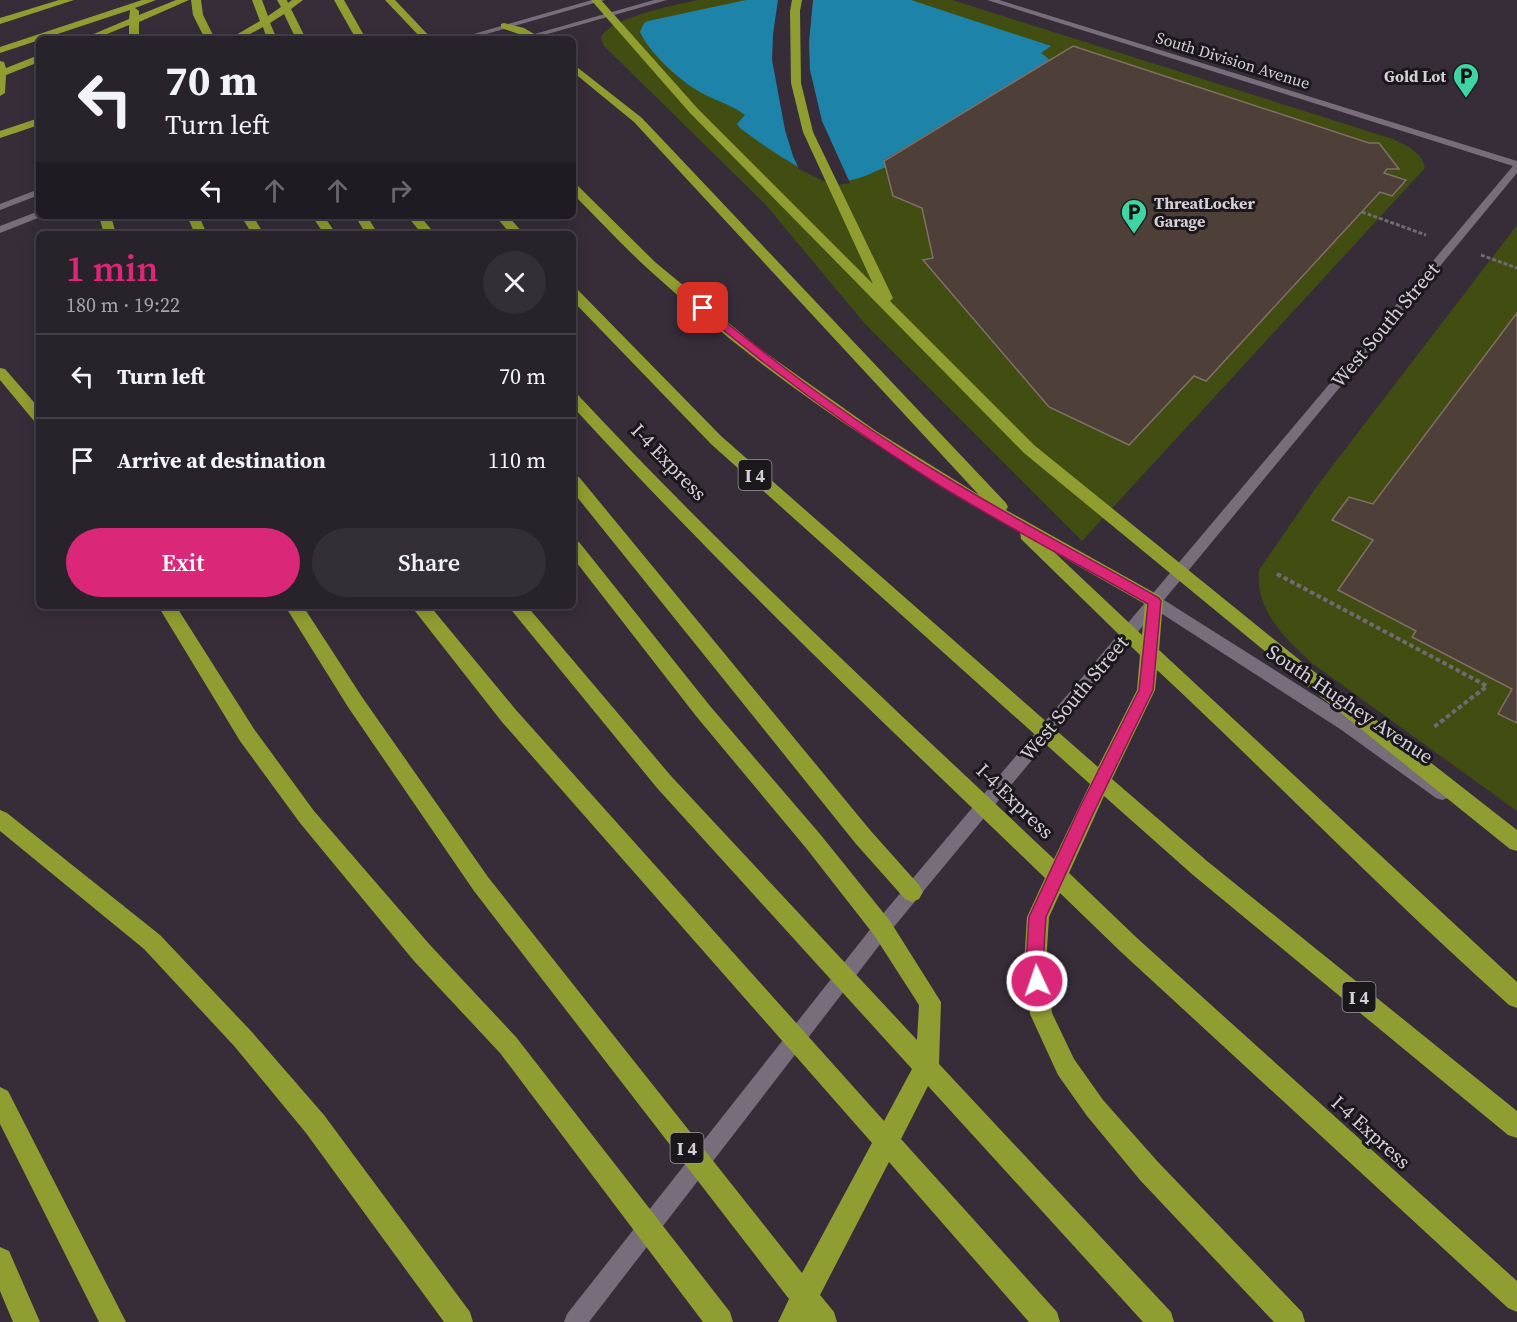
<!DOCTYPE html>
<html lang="en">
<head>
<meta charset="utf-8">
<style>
	:root { --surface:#28222b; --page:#342f37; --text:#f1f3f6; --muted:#a5a4a9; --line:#443f47; --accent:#db2777 }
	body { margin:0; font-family:"Source Serif 4",serif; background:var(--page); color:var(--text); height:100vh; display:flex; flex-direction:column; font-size:22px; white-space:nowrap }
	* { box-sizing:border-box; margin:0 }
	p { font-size:20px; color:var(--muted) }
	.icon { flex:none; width:33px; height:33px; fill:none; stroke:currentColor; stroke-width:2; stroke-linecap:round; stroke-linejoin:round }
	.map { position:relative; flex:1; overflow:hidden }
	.side { position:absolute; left:36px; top:231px; width:540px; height:378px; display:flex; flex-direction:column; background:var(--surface); border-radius:9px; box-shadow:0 3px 15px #0003,0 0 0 2px var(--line) }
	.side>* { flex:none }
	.hud { position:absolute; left:36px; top:36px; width:540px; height:183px; border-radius:9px; box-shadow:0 3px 15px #0003,0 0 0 2px var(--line); background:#28222b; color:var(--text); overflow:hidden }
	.pin { position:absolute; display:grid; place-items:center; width:51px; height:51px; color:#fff; margin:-26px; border-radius:12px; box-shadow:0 3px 9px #0006 }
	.me { position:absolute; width:66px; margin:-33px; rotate:357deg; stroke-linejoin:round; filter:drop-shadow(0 0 4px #0008) }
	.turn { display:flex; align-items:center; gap:21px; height:126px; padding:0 30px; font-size:27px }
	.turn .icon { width:78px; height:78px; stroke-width:2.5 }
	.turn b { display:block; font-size:42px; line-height:51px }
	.lanes { display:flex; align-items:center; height:57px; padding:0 30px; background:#0003; justify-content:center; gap:30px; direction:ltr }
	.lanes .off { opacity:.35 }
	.round { display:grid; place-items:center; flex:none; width:63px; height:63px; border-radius:32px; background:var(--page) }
	.summary { display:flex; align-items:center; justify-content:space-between; height:102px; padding:0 30px }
	h1 { font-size:36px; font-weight:600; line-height:45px; color:var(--accent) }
	.cta { display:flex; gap:12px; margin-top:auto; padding:12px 30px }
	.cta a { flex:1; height:69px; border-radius:36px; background:var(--accent); color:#fff; font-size:24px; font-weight:600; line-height:69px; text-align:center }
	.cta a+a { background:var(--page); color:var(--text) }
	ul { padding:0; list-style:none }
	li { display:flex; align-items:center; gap:18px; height:84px; padding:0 30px; border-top:2px solid var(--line) }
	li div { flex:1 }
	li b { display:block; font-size:22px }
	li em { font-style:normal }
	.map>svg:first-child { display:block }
	.green { fill:#424d12 }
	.water { fill:#1e83a8 }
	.pier { fill:#362d39 }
	.building { fill:#4e3f38; stroke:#807068; stroke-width:1.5 }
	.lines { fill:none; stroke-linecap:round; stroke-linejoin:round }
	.path-far1 { stroke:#716974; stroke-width:3; stroke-dasharray:4 2; stroke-linecap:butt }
	.path { stroke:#716974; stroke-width:4; stroke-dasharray:4.5 3; stroke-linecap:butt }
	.secondary { fill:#776d7b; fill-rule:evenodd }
	.highway { fill:#909d30; fill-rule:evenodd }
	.route { fill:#db2777; stroke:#8e194d; stroke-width:1.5 }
	.labels { text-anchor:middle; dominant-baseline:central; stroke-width:6; stroke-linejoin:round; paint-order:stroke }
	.far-street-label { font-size:16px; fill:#d5cfd7; stroke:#1b171c }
	.far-poi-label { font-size:16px; font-weight:bold; fill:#d5cfd7; stroke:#1b171c; text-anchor:end }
	.shield { fill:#1b171c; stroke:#9d989f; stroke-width:1.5 }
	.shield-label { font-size:18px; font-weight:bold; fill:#d5cfd7 }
	.street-label { font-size:20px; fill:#d5cfd7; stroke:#1b171c }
</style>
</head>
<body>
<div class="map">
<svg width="1517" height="1322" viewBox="0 0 1517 1322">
	<rect width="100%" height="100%" fill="#362d39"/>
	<g class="green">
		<path d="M698,0H952L1393,139C1406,146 1423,152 1425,168L1082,541L866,325L766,205L604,46L601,38C609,17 677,5 698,0Z"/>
		<path d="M1517,225V811L1313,664C1285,639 1255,610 1259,570L1317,486Z"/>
	</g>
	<path class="water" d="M746,0H911L1051,46L1041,53L1050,60L884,160L886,167C871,173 853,183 837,181C811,180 761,144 740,128L737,124L745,115C730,103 711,100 695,89C675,76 650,53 640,32L644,23L648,21Z"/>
	<path class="pier" d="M778,0H813L809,42L810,70L822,121L850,183L837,185L823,181L799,169L793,156L785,130L772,60L773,34Z"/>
	<g class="building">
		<path d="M1073,46L1369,143H1379L1399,169H1387L1384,173L1406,180L1392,196L1380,192L1206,381L1194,376L1129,445L1049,407L923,260L933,258L922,208L893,196L884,161Z"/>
		<path d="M1517,313V723L1498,714L1512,689L1412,637L1416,631L1338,590L1373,540L1332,520L1349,497L1373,504Z"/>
	</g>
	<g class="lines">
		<g class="path-far1">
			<path d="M1362,212L1426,235"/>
			<path d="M1481,255L1517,268"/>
		</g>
		<path class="path" d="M1277,574L1487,686L1434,727"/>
		<g class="secondary">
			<path d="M592,0H605L469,39H456Z"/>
			<path d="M654,0H667L530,39H517Z"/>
			<path d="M987,0H999L1517,161V173L1164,600L1352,719L1448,788L1450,793L1448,798L1442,800L1436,798L1340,729L1156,610L888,934L589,1322H564L567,1314L876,922L1513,166Z"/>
			<path d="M39,189V195L0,210V204Z"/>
			<path d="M39,211V216H43L0,233V226Z"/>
		</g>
		<g class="highway">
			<path d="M59,0H74L0,24V18Z"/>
			<path d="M142,0H156L135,8L139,11V15L176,0H189L139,22V39H129V25L95,39H82L129,19L130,10L0,53V47Z"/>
			<path d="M191,0H201L203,15L215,39H205L193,15Z"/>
			<path d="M252,0H262L268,16L281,7L277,0H287L288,3L292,0H303L291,9L306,39H296L284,14L270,23L277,39H267L263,27L241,39H229L260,21Z"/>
			<path d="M334,0H344L366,39H356Z"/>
			<path d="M385,0H395L432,39H422Z"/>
			<path d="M591,0H601L698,109L873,284L803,132L791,83L790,11L792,0H802L800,11L801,83L813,132L893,298L890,301L1034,445L1307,666L1517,830V851L1510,849L1295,676L1024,453L690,113Z"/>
			<path d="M504,23L524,28L543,39C528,39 515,32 501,28V24Z"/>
			<path d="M39,55V62L6,75L5,93L0,96V61L4,62L6,68Z"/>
			<path d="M573,64L642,118L1006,503L1008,507L1006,510L1160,596L1163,601L1159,650L1517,982V1008L1509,1005C1388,897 1276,781 1157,670L1155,690L1112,779L1207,861L1517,1111V1138L1508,1135L1193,875L1104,796L1069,873L1137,938L1517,1281V1312L1508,1308L1121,952L1060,893L1049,917L1046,965L1052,1013L1074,1059L1103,1100L1158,1162L1302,1312L1305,1322H1274L1140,1180L1087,1116L1058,1075L1030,1014L1024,965L1027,917L1045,878C885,724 723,571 573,407V393L578,395C729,557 893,707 1054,859L1090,784L711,444L573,301V289L578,290L721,436L1098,767L1137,690L1140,655L1021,539L1020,532C888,457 759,371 647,268C621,244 597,218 573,194V184L577,185L655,262L759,348L876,431L979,495L634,122L573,72ZM1054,552L1145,604L1142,635Z"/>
			<path d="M39,118V125L0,138V131Z"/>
			<path d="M99,216H111L116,234H104Z"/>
			<path d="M187,216H199L207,234H195Z"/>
			<path d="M241,216H253L264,234H252Z"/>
			<path d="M312,216H324L336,234H324Z"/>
			<path d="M355,216H367L378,234H366Z"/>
			<path d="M407,216H420L435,234H422Z"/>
			<path d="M495,216H508L524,234H511Z"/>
			<path d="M0,368L5,369L39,408V423L34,421L0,380Z"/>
			<path d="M573,476L579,477L870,830L919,885L923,892L919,899L912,902L905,899L856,844L573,492Z"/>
			<path d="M573,540L579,542L710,706L820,834L890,921L941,1002L939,1064L1171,1312L1174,1322H1143L928,1086L901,1139L1057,1312L1060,1322H1029L889,1162L820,1295L834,1312L837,1322H778L789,1299L474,891L348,707L285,606H303L362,697L488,877L802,1273L872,1143L502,722L411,606H430L516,710L884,1121L912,1069L657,788L508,606H527L671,776L917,1040L919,1005L874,935L806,848L696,716L573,558Z"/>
			<path d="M158,606H176L254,729L314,811L430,945L516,1037L730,1312L733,1322H703L500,1053L414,961L300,823L240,741Z"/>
			<path d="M0,810L7,813L160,935L251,1031L324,1115L470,1312L473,1322H444L306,1133L235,1047L144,949L0,831Z"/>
			<path d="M0,1087L8,1091L126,1322H99L0,1124Z"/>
			<path d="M0,1247L9,1251L40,1322H13L0,1291Z"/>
		</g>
	</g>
	<path class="route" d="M699,306H706C781,368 860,426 944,476C1014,519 1087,557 1159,598L1161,601L1153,690L1092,816L1046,917L1043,965L1045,981L1043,987L1037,990L1031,987L1026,965L1029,917L1080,807L1139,690L1148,604C1077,563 1003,525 934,482C852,430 773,372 699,310Z"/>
	<defs>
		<g id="parking-pin" transform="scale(1.35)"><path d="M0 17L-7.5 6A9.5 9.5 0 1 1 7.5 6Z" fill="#3ed4a3" stroke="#1b171c"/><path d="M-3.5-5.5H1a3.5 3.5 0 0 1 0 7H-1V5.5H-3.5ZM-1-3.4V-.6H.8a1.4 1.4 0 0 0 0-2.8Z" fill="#111"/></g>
	</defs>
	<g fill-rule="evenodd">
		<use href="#parking-pin" x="1466" y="76"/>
		<use href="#parking-pin" x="1134" y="212"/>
	</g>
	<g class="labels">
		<g class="far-street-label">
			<text transform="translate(1233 60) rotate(17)">South Division Avenue</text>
		</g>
		<g class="far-poi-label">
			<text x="1446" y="76">Gold Lot</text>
			<text x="1154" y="203" text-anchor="start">ThreatLocker<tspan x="1154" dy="18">Garage</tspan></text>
		</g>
		<g class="shield">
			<rect x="738.5" y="460" width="33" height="30" rx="4.5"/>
			<rect x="1342.5" y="982" width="33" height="30" rx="4.5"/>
			<rect x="670.5" y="1133" width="33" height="30" rx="4.5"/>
		</g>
		<g class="shield-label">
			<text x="755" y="475">I 4</text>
			<text x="1359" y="997">I 4</text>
			<text x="687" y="1148">I 4</text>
		</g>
		<g class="street-label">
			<text transform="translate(1385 325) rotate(-50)">West South Street</text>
			<text transform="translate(669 462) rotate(46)">I-4 Express</text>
			<text transform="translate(1074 698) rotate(-50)">West South Street</text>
			<text transform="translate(1350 704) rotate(34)">South Hughey Avenue</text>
			<text transform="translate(1015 801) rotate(44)">I-4 Express</text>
			<text transform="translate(1371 1132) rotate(42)">I-4 Express</text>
		</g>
	</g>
</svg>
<div class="pin" style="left:703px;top:308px;background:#d93025"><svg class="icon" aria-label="arrive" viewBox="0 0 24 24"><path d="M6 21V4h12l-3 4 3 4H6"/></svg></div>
<svg class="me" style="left:1037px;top:981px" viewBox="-20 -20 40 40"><circle r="17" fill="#db2777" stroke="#fff" stroke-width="3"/><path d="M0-11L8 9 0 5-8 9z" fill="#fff"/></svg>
<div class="hud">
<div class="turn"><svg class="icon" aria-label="left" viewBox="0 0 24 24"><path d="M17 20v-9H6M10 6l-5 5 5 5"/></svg><div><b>70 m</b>Turn left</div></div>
<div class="lanes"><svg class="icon" aria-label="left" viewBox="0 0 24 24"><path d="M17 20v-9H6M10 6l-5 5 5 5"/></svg><svg class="icon off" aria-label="ahead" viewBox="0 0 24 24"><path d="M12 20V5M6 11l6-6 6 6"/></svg><svg class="icon off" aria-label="ahead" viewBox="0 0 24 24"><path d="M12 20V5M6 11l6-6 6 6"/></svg><svg class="icon off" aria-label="right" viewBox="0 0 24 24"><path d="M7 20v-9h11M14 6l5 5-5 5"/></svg></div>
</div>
<section class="side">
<div class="summary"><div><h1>1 min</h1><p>180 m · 19:22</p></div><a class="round"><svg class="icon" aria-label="close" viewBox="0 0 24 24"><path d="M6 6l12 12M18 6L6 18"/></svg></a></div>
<ul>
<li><svg class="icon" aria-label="left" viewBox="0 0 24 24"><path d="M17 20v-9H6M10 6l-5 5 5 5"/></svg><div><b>Turn left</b></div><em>70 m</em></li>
<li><svg class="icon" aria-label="arrive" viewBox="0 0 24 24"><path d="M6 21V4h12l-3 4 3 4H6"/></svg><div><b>Arrive at destination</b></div><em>110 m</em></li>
</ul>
<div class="cta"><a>Exit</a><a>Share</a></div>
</section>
</div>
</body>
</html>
